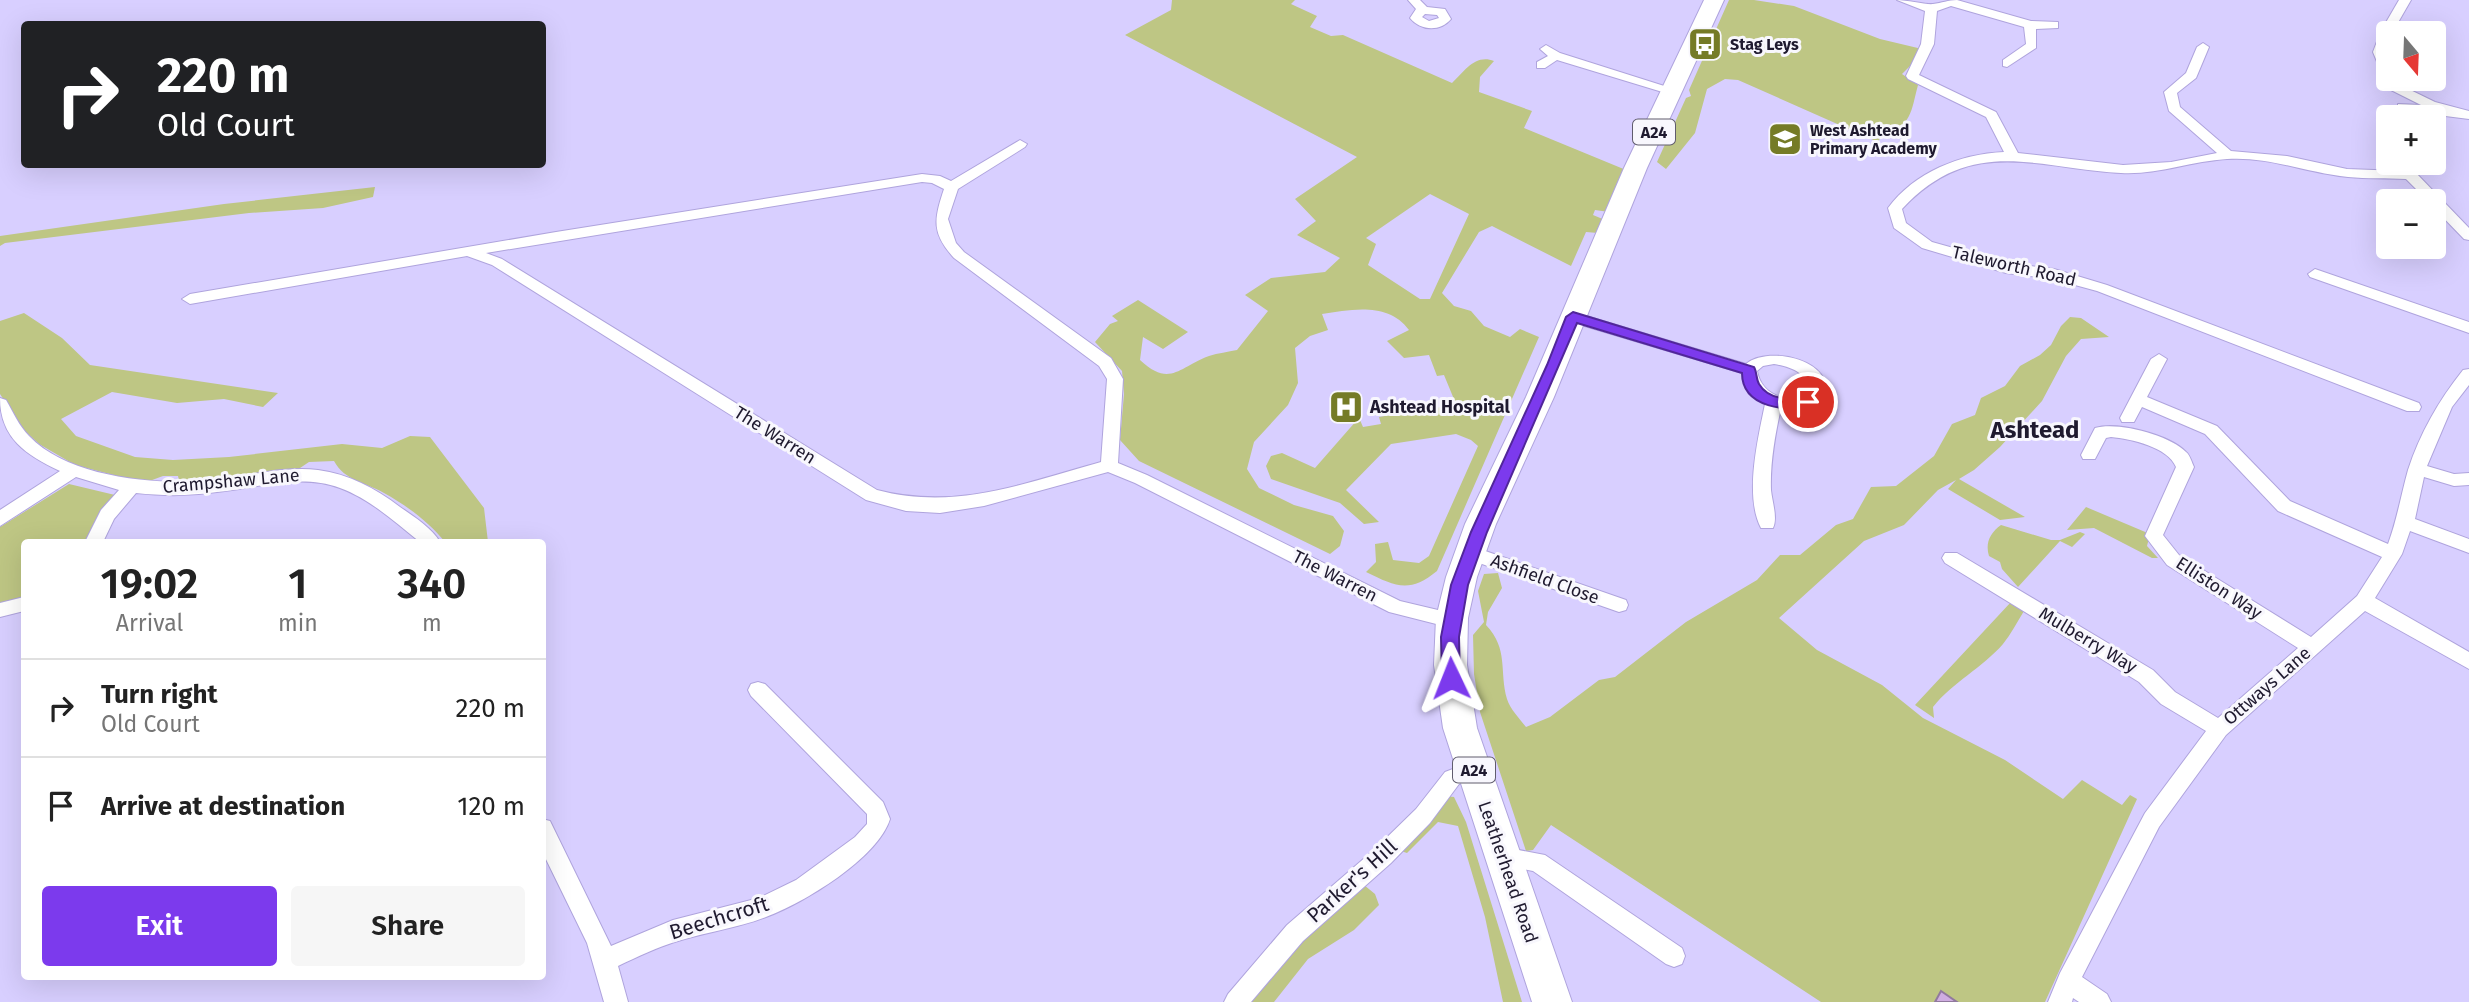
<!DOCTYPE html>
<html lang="en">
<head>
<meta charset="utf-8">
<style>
	:root { --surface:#fff; --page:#f6f6f6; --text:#222; --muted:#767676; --line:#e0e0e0; --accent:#7c3aed }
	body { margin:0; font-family:"Fira Sans",sans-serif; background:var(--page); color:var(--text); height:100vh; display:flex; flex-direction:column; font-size:26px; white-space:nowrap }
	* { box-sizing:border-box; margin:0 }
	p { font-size:23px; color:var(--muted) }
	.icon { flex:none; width:38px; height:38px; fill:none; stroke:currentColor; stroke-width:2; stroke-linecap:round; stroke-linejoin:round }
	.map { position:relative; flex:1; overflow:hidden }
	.panel { position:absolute; left:21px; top:539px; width:525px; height:441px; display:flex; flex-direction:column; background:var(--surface); border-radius:7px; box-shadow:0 7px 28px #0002 }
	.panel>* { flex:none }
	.top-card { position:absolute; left:21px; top:21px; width:525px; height:147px; border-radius:7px; box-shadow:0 7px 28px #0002; background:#202124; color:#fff; overflow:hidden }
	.needle { width:46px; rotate:161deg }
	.controls { position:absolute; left:2376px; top:21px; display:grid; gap:14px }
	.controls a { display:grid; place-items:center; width:70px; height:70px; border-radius:7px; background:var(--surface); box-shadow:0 7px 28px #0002; font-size:35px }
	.pin { position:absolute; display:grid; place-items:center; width:60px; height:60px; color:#fff; margin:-30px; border:4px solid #fff; border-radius:50%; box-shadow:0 2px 7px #0007 }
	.me { position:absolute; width:77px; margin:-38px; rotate:358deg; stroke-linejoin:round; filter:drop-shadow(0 0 5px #0008) }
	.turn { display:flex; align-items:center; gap:24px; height:147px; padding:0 21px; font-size:32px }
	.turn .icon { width:91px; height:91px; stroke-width:2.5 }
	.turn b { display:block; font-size:49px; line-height:60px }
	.eta { display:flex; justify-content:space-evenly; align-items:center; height:119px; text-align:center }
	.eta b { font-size:42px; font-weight:600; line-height:49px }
	.cta { display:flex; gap:14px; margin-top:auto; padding:14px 21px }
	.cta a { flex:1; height:80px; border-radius:7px; background:var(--accent); color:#fff; font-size:28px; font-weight:600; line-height:80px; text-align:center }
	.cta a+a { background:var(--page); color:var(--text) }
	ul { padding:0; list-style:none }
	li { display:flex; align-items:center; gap:21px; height:98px; padding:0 21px; border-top:2px solid var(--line) }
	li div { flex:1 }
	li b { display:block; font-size:26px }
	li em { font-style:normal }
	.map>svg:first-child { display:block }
	.green { fill:#bec684; fill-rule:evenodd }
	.building { fill:#cfade1; stroke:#91799e; stroke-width:2 }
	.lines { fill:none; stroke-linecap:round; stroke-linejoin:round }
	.minor-casing { stroke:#afa4dd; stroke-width:2 }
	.trunk-casing { stroke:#afa4dd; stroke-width:2 }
	.minor { fill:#fff; fill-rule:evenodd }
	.trunk { fill:#fff; fill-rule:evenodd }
	.route { fill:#7c3aed; stroke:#51269a; stroke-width:2 }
	.labels { text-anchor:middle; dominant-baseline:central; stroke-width:6; stroke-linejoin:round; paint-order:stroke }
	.far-poi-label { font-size:16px; font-weight:bold; fill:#1f1a2f; stroke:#f8f7fd; text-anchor:start }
	.shield { fill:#f8f7fd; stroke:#605c6d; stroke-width:2 }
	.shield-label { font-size:16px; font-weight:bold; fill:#1f1a2f }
	.street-label { font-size:18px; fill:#1f1a2f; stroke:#f8f7fd }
	.poi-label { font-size:18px; font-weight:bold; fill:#1f1a2f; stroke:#f8f7fd; text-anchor:start }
	.near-street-label { font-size:21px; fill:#1f1a2f; stroke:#f8f7fd }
	.district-label { font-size:24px; font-weight:bold; fill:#1f1a2f; stroke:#f8f7fd }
</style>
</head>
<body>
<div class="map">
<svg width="2469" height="1002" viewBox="0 0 2469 1002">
	<rect width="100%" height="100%" fill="#d8cfff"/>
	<g class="green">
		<path d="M1172,0H1295L1291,4L1317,16L1310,27L1331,36L1343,35L1452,83C1465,71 1475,54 1494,61L1480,77L1479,92L1532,111L1524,128L1626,170L1609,212L1595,210L1593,215L1605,220L1598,233L1586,232L1571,266L1492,226L1479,232L1442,293L1454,306L1471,311L1484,326L1510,337L1520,329L1539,337L1437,571C1409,594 1395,586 1366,572L1376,562L1375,544L1388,542L1393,560L1419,563L1429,556L1478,446L1471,440L1456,434L1391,444L1346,490L1379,522L1364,524L1340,503L1271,479L1266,466L1271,456L1282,453L1315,468L1357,420H1360L1363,427L1381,424L1379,417L1425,409L1428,414L1438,412L1436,408L1456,404L1444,375L1437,376L1429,355L1404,358L1387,341L1409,330C1389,302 1352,309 1322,314L1328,330L1310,336L1295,348L1298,383L1288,405L1254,442L1247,469L1259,488L1294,505L1333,516L1344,531L1340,546L1330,554L1139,461L1120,440L1124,394L1122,371L1095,342L1110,324L1118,321L1112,316L1138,300L1188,332L1163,349L1143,337L1140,360C1170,388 1179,367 1209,356C1218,353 1228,352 1237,350L1268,311L1245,295L1271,278L1325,272L1340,258L1297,235L1316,221L1295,199L1357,157L1125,35L1171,10ZM1430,194L1469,214L1430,299H1420L1368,265L1376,244L1366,238Z"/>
		<path d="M1729,0H1754L1794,6L1880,39L1922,49L1919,57L1902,74L1918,85C1911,111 1912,127 1882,135L1878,142L1738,80L1725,79L1707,89L1695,133L1666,169L1657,162L1686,98L1691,96L1689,90Z"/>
		<path d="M375,187L373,197L323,208L249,213L5,243L0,246V236L224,204Z"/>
		<path d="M24,313L62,338L90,365L278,393L263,407L224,399L177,403L112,392L61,419L76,436L135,457L173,460L229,457L342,444L382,448L410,436L430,437L484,508L488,542H445C430,523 406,505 384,493C365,482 345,481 334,461L309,462L297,470L226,477L180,485L178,476H163L144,483L75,465L39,444L23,429L0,394V321Z"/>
		<path d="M2070,317L2081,318L2109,337L2081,339L2066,356L2042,401L2000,447L1974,470L1959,479L2025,517L2000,520L1948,489L1956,480L1938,490L1904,525L1864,541L1779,618L1817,650L1882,685L1923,718L2005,760L2063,799L2082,780L2122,805L2130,795L2137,799L2045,1002H1821L1551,825L1533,850L1526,851L1480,712L1474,674L1473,635L1484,622L1478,591L1484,574L1498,573L1502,588L1488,612L1486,625C1509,649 1499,672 1507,699C1510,709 1520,719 1526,727L1550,717L1599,680L1615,677L1686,622L1757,580L1780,555H1800L1836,525L1853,519L1871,487L1896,486L1934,456L1952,424L1975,415L1981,398L2005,386L2020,366L2040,355L2051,345L2061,326Z"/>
		<path d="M69,484L115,495L87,542H24V597L0,603V527Z"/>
		<path d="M2086,507L2150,534L2147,546L2158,558H2152L2094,528L2067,530Z"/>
		<path d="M2001,525L2051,540H2060L2080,532L2085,534L2072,547L2060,541L2018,587L2002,569L2000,562L1989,556C1985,543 1990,533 2001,525Z"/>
		<path d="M2011,602L2024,611C2017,622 2011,634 2003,644C1982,668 1953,682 1933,707L1934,718L1915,705Z"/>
		<path d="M1445,796L1454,797L1466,822L1522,1002H1503L1485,917L1458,826L1438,822L1407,853L1398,850Z"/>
		<path d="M1364,885L1375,894L1379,905L1354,930L1308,959L1274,1002H1245L1286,954Z"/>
	</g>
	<path class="building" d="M1941,991L1957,1002H1935Z"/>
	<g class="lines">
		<g class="minor-casing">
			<g id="minor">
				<path d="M1408,0H1420L1427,7L1445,9L1451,19C1440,32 1421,31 1410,18L1416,9ZM1425,14L1437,15L1439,18L1429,21L1422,17Z"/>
				<path d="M1897,0C1907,0 1927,5 1933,4C1942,3 1948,0 1957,0L2031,21L2058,22V28L2036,29V48L2007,67L2003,66V60L2026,44L2024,27L1951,6L1937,11L1934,44L1919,75L1996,112L2018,153L2123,165L2171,162L2217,153L2169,111L2164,92L2186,73L2197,47L2203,43L2209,47L2196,78L2177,93L2180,107L2231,151L2287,156L2347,169L2401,171L2398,166L2400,163H2410L2416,173L2469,228V240L2464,239L2434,208V201H2428L2406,179C2387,178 2367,179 2348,177C2307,173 2268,156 2227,159C2191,161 2158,175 2121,173C2035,168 1971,135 1902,209L1906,223L1932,242L2007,263L2054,269L2107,285L2419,403L2421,407L2419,411H2407L2097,291L2053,279L2006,273L1922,248L1894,228L1888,208C1915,172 1960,154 2004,152L1986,117L1908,79L1906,76L1921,44L1925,11Z"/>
				<path d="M2399,0H2411L2392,33H2389L2385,52L2389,60V79H2393L2389,80L2383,76L2373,52L2381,31Z"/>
				<path d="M1546,45L1560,53L1680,91L1679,94H1669L1557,60L1545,68H1537V62L1548,56L1540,49Z"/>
				<path d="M2396,83L2435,102L2469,111V119L2398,110V104L2421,105L2391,90L2390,87Z"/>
				<path d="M1020,140L1027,144L1025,147L958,189L948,219L956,243L964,252L1111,358L1123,379L1118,463L1147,475L1400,601L1459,615L1461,620L1459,625L1452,628L1389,612L1135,483L1108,472L984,506L940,513L906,511L866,500L492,265L467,256L190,304L182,299L190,294L556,232L922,174L940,176L951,181ZM922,182L932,183L944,189C934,219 931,233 954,258L1099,366L1107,379L1101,462C1024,483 957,511 877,490L502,259L486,253Z"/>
				<path d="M2315,269L2469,322V333L2310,277L2308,274Z"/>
				<path d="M1573,312L1746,364C1769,344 1839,362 1823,397L1798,408H1781C1775,435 1770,463 1771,490C1772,501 1778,518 1773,528H1761C1744,496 1758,438 1765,404L1751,395L1742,373L1568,321L1565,317L1568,313ZM1774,364C1791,367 1807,372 1809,391C1788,405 1762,396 1757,371L1763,366Z"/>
				<path d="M2159,354L2167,359L2147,397L2217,426L2290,501L2388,544C2397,520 2401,495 2408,470C2420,433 2439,400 2463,370L2469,369V385L2452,407L2427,466L2454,474L2469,473V485L2454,486L2424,477L2415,519L2469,539V553L2410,531L2402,554L2375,598L2469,652V669L2365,611L2226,735L2159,827L2082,977L2107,994L2111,1002H2079L2073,998L2072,1002H2048L2060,973L2145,813L2206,731L2161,704L2139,682L1945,563L1942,558L1945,553H1957L2153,670L2175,692L2218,718L2298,648L2167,565L2145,536L2176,467C2168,447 2131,439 2111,437L2106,438L2095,459H2083L2081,455L2095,428C2117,421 2170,435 2186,452C2190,455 2192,463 2194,467L2163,535L2179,555L2311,637L2357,596L2382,557L2278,511L2205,434L2142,407L2134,422H2122L2120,418L2151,359Z"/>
				<path d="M0,398L6,400C13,412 19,426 29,436C70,479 162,486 217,480C250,476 284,466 318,470C349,474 375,488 400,507C413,516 432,528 440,542H420C395,522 370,499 340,488C300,473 257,488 217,492C190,496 163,496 136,493L114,519L103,542H85L101,510L119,490L76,477L0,526V510L60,471C26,455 0,438 0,398Z"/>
				<path d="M1471,546L1626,600L1628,605L1626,610L1619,612L1465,558L1462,553L1465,548Z"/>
				<path d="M24,597V611L0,617V603Z"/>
				<path d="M758,682L765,684L883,802L890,819C878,858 804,903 766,917C738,928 707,932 678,941C657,947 637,957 618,966L628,1002H604L587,943L542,851V819L550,821L611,946L673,920L759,898L796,880L855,837L867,824V814L751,696L748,690L751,684Z"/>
				<path d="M1474,761L1481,764L1484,770L1481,776L1459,784L1430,823L1391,863L1303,941L1251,1002H1224L1228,994L1287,925L1375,849L1416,809L1445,772Z"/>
				<path d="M1503,847L1545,855L1682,948L1685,956L1682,964L1674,967L1666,964L1533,871L1495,864L1492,857L1495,850Z"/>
			</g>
		</g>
		<g class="trunk-casing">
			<path id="trunk" d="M1704,0H1724L1647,168L1554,397L1496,524L1477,577L1468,618L1467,665L1477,728L1572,1002H1532L1443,728L1434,665L1436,618L1446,577L1465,524L1526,397L1624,168Z"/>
		</g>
		<use href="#minor" class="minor"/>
		<use href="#trunk" class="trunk"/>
	</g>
	<path class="route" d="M1573,312L1754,367C1757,372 1756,379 1759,384C1769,401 1791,400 1808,397L1815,402L1813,405C1788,413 1742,408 1742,373L1577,323L1487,532L1468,585L1459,637L1460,678L1458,683L1451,685L1445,683L1442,678L1441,637L1451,585L1471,532L1547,365L1566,317Z"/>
	<defs>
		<g id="bus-square" transform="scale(1.75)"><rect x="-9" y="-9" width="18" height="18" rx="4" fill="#757b26" stroke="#f8f7fd"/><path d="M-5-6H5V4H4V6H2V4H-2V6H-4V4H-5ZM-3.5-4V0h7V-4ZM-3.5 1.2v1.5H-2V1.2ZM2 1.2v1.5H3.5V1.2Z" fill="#fff"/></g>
		<g id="school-square" transform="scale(1.75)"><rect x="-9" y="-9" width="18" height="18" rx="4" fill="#757b26" stroke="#f8f7fd"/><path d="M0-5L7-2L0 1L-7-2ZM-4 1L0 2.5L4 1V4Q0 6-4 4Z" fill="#fff"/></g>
		<g id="hospital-square" transform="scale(1.75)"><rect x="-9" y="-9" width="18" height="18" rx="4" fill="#757b26" stroke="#f8f7fd"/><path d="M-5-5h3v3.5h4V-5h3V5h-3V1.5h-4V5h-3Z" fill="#fff"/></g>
	</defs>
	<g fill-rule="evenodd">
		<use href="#bus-square" x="1705" y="44"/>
		<use href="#school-square" x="1785" y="139"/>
		<use href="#hospital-square" x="1346" y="407"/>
	</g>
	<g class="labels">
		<g class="far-poi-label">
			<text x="1730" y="44">Stag Leys</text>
			<text x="1810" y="130">West Ashtead<tspan x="1810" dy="18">Primary Academy</tspan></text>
		</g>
		<g class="shield">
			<rect x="1633" y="119.5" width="42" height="25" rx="5"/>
			<rect x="1453" y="757.5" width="42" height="25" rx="5"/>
		</g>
		<g class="shield-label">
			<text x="1654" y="132">A24</text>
			<text x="1474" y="770">A24</text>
		</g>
		<g class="street-label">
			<text transform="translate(2014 266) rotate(13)">Taleworth Road</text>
			<text transform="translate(775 435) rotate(32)">The Warren</text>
			<text transform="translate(231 481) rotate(-5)">Crampshaw Lane</text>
			<text transform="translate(1335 576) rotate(27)">The Warren</text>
			<text transform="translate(1545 579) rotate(20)">Ashfield Close</text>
			<text transform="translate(2219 588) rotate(33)">Elliston Way</text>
			<text transform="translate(2088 640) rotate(31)">Mulberry Way</text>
			<text transform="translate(2267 686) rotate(-41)">Ottways Lane</text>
			<text transform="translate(1508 872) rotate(71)">Leatherhead Road</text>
		</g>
		<g class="poi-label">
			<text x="1370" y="407">Ashtead Hospital</text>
		</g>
		<g class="near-street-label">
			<text transform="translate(1352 881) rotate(-42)">Parker's Hill</text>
			<text transform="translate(719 918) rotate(-17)">Beechcroft</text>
		</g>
		<g class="district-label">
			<text x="2035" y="430">Ashtead</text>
		</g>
	</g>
</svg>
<div class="controls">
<a><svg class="needle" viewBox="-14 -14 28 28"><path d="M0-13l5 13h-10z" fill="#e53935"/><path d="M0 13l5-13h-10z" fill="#767676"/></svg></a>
<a>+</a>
<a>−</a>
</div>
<div class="pin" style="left:1808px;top:402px;background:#d93025"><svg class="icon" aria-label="arrive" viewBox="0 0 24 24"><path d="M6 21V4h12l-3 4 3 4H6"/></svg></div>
<svg class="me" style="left:1451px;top:678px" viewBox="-20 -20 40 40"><path d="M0-17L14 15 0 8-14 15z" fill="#7c3aed" stroke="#fff" stroke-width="4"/></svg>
<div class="top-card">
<div class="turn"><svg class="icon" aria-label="right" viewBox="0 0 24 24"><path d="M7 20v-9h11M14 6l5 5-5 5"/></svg><div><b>220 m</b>Old Court</div></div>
</div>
<section class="panel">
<div class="eta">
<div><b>19:02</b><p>Arrival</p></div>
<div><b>1</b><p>min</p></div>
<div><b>340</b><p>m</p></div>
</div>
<ul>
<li><svg class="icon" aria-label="right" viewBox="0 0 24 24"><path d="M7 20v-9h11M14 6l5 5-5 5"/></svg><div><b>Turn right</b><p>Old Court</p></div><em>220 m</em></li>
<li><svg class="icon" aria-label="arrive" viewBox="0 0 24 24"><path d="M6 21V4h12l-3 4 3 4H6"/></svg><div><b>Arrive at destination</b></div><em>120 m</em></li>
</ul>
<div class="cta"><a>Exit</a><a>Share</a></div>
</section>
</div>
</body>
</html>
